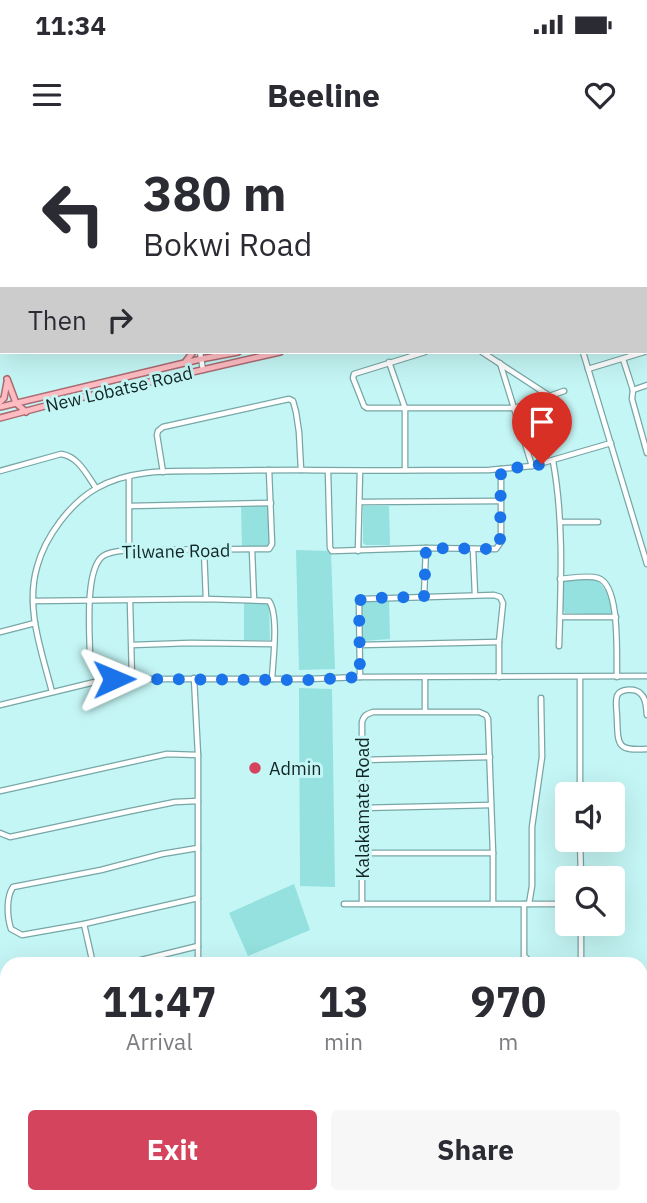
<!DOCTYPE html>
<html lang="en">
<head>
<meta charset="utf-8">
<style>
	:root { --surface:#fff; --page:#f7f7f7; --text:#2b2b33; --muted:#7c7c81; --accent:#d5445d }
	body { margin:0; font-family:"IBM Plex Sans",sans-serif; background:var(--page); color:var(--text); height:100vh; display:flex; flex-direction:column; font-size:26px; white-space:nowrap }
	* { box-sizing:border-box; margin:0 }
	p { font-size:23px; color:var(--muted) }
	.icon { flex:none; width:38px; height:38px; fill:none; stroke:currentColor; stroke-width:2; stroke-linecap:round; stroke-linejoin:round }
	.map { position:relative; flex:1; overflow:hidden }
	.panel { position:absolute; left:0px; top:817px; width:648px; height:247px; display:flex; flex-direction:column; background:var(--surface); border-radius:21px 21px 0 0; box-shadow:0 7px 28px #0002 }
	.panel>* { flex:none }
	.hud { position:absolute; left:0px; top:0px; width:648px; height:214px; box-shadow:0 7px 28px #0002; background:#fff; color:var(--text); overflow:hidden }
	.tools { position:absolute; left:555px; top:642px; display:grid; gap:14px }
	.tools a { display:grid; place-items:center; width:70px; height:70px; border-radius:7px; background:var(--surface); box-shadow:0 7px 28px #0002; font-size:35px }
	.pin { position:absolute; display:grid; place-items:center; width:60px; height:60px; color:#fff; margin:-72px -30px; border-radius:50% 50% 50% 0; rotate:-45deg; box-shadow:0 0 7px #0007 }
	.pin .icon { rotate:45deg }
	.me { position:absolute; width:77px; margin:-38px; rotate:89deg; stroke-linejoin:round; filter:drop-shadow(0 0 5px #0008) }
	.turn { display:flex; align-items:center; gap:24px; height:147px; padding:0 28px; font-size:32px }
	.turn .icon { width:91px; height:91px; stroke-width:2.5 }
	.turn b { display:block; font-size:49px; line-height:60px }
	.then { display:flex; align-items:center; height:66px; padding:0 28px; background:#0003; gap:14px; font-size:26px }
	.eta { display:flex; justify-content:space-evenly; align-items:center; height:119px; text-align:center }
	.eta b { font-size:42px; font-weight:700; line-height:49px }
	.action { display:flex; gap:14px; margin-top:auto; padding:14px 28px }
	.action a { flex:1; height:80px; border-radius:7px; background:var(--accent); color:#fff; font-size:28px; font-weight:700; line-height:80px; text-align:center }
	.action a+a { background:var(--page); color:var(--text) }
	.status { display:flex; justify-content:space-between; align-items:center; height:49px; padding:0 35px; background:var(--surface); direction:ltr }
	.status svg { height:19px; fill:currentColor }
	header { display:flex; justify-content:space-between; align-items:center; height:91px; padding:0 28px; background:var(--surface); font-size:32px; font-weight:700 }
	.map>svg:first-child { display:block }
	.green { fill:#94e1e0 }
	.lines { fill:none; stroke-linecap:round; stroke-linejoin:round }
	.minor-casing { stroke:#77a6a6; stroke-width:7 }
	.major-casing { stroke:#ab6b71; stroke-width:8 }
	.minor { stroke:#fff; stroke-width:4.5 }
	.major { stroke:#febcc2; stroke-width:5 }
	.rail { stroke:#537272; stroke-width:2; stroke-dasharray:10 5; stroke-linecap:butt }
	.route { stroke:#1a73e8; stroke-width:12; stroke-dasharray:0 21.6 }
	.poi-dot { fill:#d5445d; stroke:#c4f6f5; stroke-width:2.5 }
	.labels { text-anchor:middle; dominant-baseline:central; stroke-width:6; stroke-linejoin:round; paint-order:stroke }
	.street-label { font-size:18px; fill:#122626; stroke:#c4f6f5 }
	.poi-label { font-size:18px; fill:#122626; stroke:#c4f6f5; text-anchor:start }
</style>
</head>
<body>
<div class="status"><b>11:34</b><svg viewBox="0 0 49 12"><path d="M0 12V9h3v3zM5 12V6h3v6zM10 12V3h3v9zM15 12V0h3v12zM26 1h20v11H26zM47 4h2v5h-2z"/></svg></div>
<header><svg class="icon" aria-label="menu" viewBox="0 0 24 24"><path d="M4 6h16M4 12h16M4 18h16"/></svg>Beeline<svg class="icon" aria-label="heart" viewBox="0 0 24 24"><path d="M12 20l-8-8c-3-5 5-10 8-4 3-6 11-1 8 4z"/></svg></header>
<div class="map">
<svg width="647" height="1063" viewBox="0 0 647 1063">
	<rect width="100%" height="100%" fill="#c4f6f5"/>
	<g class="green">
		<path d="M268,363L269,404L267,407H242L241,366Z"/>
		<path d="M363,366H389L390,405H366L363,403Z"/>
		<path d="M296,410L331,411L335,529L299,530Z"/>
		<path d="M595,439C608,449 611,460 612,475L565,473L563,469V440Z"/>
		<path d="M389,459L390,499L363,501L361,463L365,461Z"/>
		<path d="M267,461L269,463L270,500H244V462Z"/>
		<path d="M299,548L332,549L335,747L300,746Z"/>
		<path d="M294,744L310,790L248,816L229,773Z"/>
		<path d="M258,1057H325L327,1063H260Z"/>
	</g>
	<g class="lines">
		<g class="minor-casing">
			<g id="minor">
				<path d="M176,2L177,0"/>
				<path d="M646,78H647"/>
				<path d="M647,141V142"/>
				<path d="M200,212L203,230"/>
				<path d="M425,212L354,234L353,238L364,266L367,268H515L564,251"/>
				<path d="M482,212L548,255"/>
				<path d="M583,212L647,424"/>
				<path d="M623,219L633,250L632,259L647,313"/>
				<path d="M389,222L405,268V330"/>
				<path d="M500,223L532,326"/>
				<path d="M588,229L644,212"/>
				<path d="M633,250L647,245"/>
				<path d="M553,321C564,381 561,444 559,506"/>
				<path d="M0,331L61,314C78,316 87,335 96,348"/>
				<path d="M328,331L330,408L332,411L426,408L496,409L501,402V329"/>
				<path d="M163,332L157,295L158,291L163,287L289,259L293,261L296,272L299,292L301,330"/>
				<path d="M129,337V410"/>
				<path d="M360,362L500,361"/>
				<path d="M130,366L271,363"/>
				<path d="M561,382H598"/>
				<path d="M473,409L475,455"/>
				<path d="M204,410L206,459"/>
				<path d="M252,410L254,460"/>
				<path d="M358,411L360,331"/>
				<path d="M560,439C572,438 588,435 598,438C621,445 616,517 617,537"/>
				<path d="M424,457L426,408"/>
				<path d="M33,461L206,459L269,461C279,475 273,520 272,539"/>
				<path d="M130,461L132,539"/>
				<path d="M560,477H616"/>
				<path d="M0,492L35,483"/>
				<path d="M132,505L190,503L274,504"/>
				<path d="M360,505L499,502"/>
				<path d="M90,518C90,496 84,430 103,416C110,411 120,411 129,410L269,409L272,404L269,330"/>
				<path d="M360,537L359,461L362,459L494,455L500,457L503,463L499,502V537"/>
				<path d="M580,537V654"/>
				<path d="M194,538L198,615V824"/>
				<path d="M52,552C42,512 25,469 37,427C45,397 70,363 97,348C130,329 170,331 206,331C238,330 270,330 302,330C364,331 426,330 489,330L532,326L611,303"/>
				<path d="M0,565L99,541L114,539H309L360,537L647,536"/>
				<path d="M425,571V538"/>
				<path d="M647,575C646,568 647,560 641,554C636,548 620,548 617,556C615,562 617,572 617,578C618,606 617,611 647,609"/>
				<path d="M361,620L490,617"/>
				<path d="M0,651L167,614L198,615"/>
				<path d="M361,668L491,665"/>
				<path d="M0,693L10,697L131,671L175,662L198,661"/>
				<path d="M580,700L581,738"/>
				<path d="M362,713H493"/>
				<path d="M198,758L84,784L22,795L11,789C7,777 6,757 13,747L101,730L162,714L198,708"/>
				<path d="M344,764H567"/>
				<path d="M362,764V582C364,575 367,574 373,572H479L486,575L488,579L493,713V764"/>
				<path d="M524,764V816L533,824"/>
				<path d="M529,764L532,746V687L542,617L541,558"/>
				<path d="M84,784L93,824"/>
				<path d="M581,784V824"/>
				<path d="M125,824L198,806"/>
				<path d="M640,844L644,847L647,858"/>
				<path d="M640,923H647"/>
				<path d="M640,948L647,949"/>
				<path d="M640,988H647"/>
				<path d="M640,1004H647"/>
				<path d="M9,1057V1063"/>
				<path d="M228,1057L229,1063"/>
				<path d="M449,1057L450,1063"/>
				<path d="M546,1057L547,1063"/>
				<path d="M602,1057L603,1063"/>
				<path d="M174,1063L200,1057"/>
				<path d="M478,1063L502,1057"/>
			</g>
		</g>
		<g class="major-casing">
			<g id="major">
				<path d="M646,95H647"/>
				<path d="M646,105L647,104"/>
				<path d="M186,221L193,212"/>
				<path d="M7,239L16,263L26,272"/>
				<path d="M0,262L4,258L7,242"/>
				<path d="M0,267L201,219L238,212"/>
				<path d="M0,278L49,265L280,212"/>
			</g>
		</g>
		<use href="#minor" class="minor"/>
		<use href="#major" class="major"/>
		<g class="rail">
			<path d="M243,0L248,2"/>
			<path d="M643,0L645,2"/>
			<path d="M502,1L533,0"/>
		</g>
	</g>
	<g class="lines">
		<path class="route" d="M114,539L309,540L360,537L359,461L362,459L366,458L424,457L426,408L494,409L498,408L500,402L501,329L532,326L542,324"/>
	</g>
	<circle class="poi-dot" cx="255" cy="628" r="7"/>
	<g class="labels">
		<g class="street-label">
			<text transform="translate(119 249) rotate(-13)">New Lobatse Road</text>
			<text transform="translate(176 411) rotate(-1)">Tilwane Road</text>
			<text transform="translate(362 668) rotate(-90)">Kalakamate Road</text>
		</g>
		<g class="poi-label">
			<text x="269" y="628">Admin</text>
		</g>
	</g>
</svg>
<div class="tools">
<a><svg class="icon" aria-label="sound" viewBox="0 0 24 24"><path d="M4 9h4l5-4v14l-5-4H4zM17 9q2 3 0 6"/></svg></a>
<a><svg class="icon" aria-label="search" viewBox="0 0 24 24"><circle cx="10" cy="10" r="6"/><path d="M15 15l6 6"/></svg></a>
</div>
<div class="pin" style="left:542px;top:324px;background:#d93025"><svg class="icon" aria-label="arrive" viewBox="0 0 24 24"><path d="M6 21V4h12l-3 4 3 4H6"/></svg></div>
<svg class="me" style="left:114px;top:539px" viewBox="-20 -20 40 40"><path d="M0-17L14 15 0 8-14 15z" fill="#1a73e8" stroke="#fff" stroke-width="4"/></svg>
<div class="hud">
<div class="turn"><svg class="icon" aria-label="left" viewBox="0 0 24 24"><path d="M17 20v-9H6M10 6l-5 5 5 5"/></svg><div><b>380 m</b>Bokwi Road</div></div>
<div class="then">Then<svg class="icon" aria-label="right" viewBox="0 0 24 24"><path d="M7 20v-9h11M14 6l5 5-5 5"/></svg></div>
</div>
<section class="panel">
<div class="eta">
<div><b>11:47</b><p>Arrival</p></div>
<div><b>13</b><p>min</p></div>
<div><b>970</b><p>m</p></div>
</div>
<div class="action"><a>Exit</a><a>Share</a></div>
</section>
</div>
</body>
</html>
